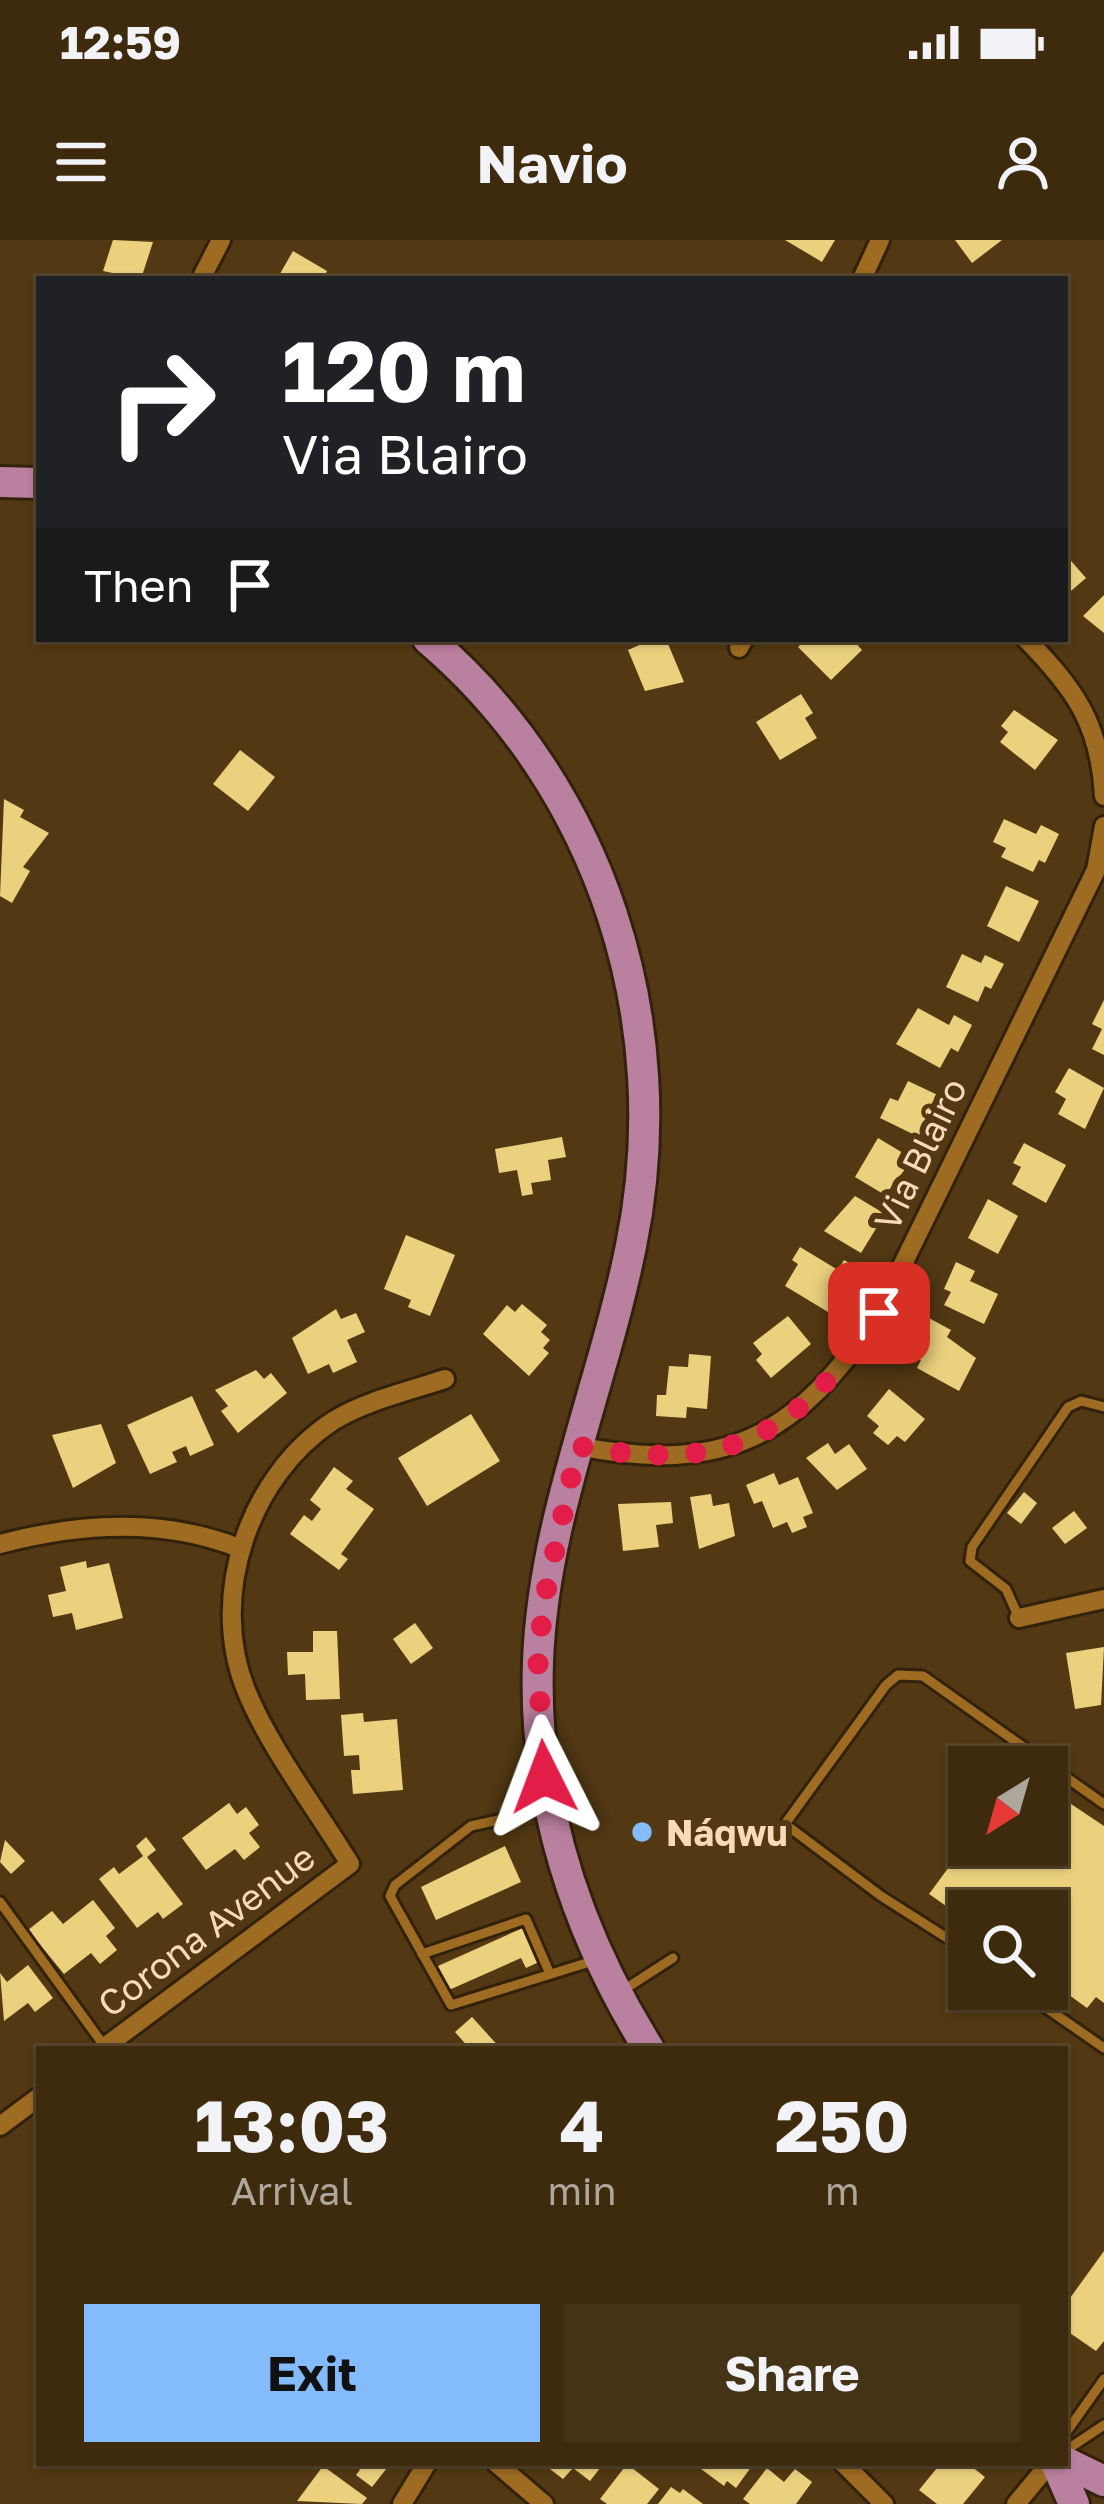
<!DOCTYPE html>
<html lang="en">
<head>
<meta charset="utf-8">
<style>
	:root { --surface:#3e2b0e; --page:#453317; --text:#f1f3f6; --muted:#ada79e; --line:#57472e; --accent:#84bcfb }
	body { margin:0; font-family:"Golos Text",sans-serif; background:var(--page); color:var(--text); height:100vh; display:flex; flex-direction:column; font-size:45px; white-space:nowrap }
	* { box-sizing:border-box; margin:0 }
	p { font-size:39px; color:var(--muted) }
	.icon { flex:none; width:66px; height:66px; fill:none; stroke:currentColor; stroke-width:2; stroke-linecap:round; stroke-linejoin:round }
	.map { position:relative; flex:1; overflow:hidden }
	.side { position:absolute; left:36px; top:1806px; width:1032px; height:420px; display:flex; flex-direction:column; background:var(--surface); border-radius:0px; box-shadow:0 3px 9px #0004,0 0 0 3px var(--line) }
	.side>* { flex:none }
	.hud { position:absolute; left:36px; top:36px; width:1032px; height:366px; border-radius:0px; box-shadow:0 3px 9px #0004,0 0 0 3px var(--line); background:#202124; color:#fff; overflow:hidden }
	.needle { width:78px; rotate:217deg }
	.tools { position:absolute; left:948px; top:1506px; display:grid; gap:24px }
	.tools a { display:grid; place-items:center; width:120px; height:120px; border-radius:0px; background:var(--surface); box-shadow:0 3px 9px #0004,0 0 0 3px var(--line); font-size:60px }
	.pin { position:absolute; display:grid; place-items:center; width:102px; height:102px; color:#fff; margin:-51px; border-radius:24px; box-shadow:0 6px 18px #0006 }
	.me { position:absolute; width:132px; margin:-66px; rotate:357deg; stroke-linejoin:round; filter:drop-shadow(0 0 9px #0008) }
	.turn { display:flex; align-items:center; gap:42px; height:252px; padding:0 48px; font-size:54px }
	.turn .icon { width:156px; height:156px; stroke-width:2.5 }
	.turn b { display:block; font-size:84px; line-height:102px }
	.then { display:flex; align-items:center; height:114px; padding:0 48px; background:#0003; gap:24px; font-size:45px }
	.eta { display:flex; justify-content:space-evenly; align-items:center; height:204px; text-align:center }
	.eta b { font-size:72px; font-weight:700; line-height:84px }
	.action { display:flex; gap:24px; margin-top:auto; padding:24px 48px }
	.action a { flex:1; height:138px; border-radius:0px; background:var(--accent); color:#111; font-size:48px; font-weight:700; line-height:138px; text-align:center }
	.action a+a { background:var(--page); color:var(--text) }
	.status { display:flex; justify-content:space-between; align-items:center; height:84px; padding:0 60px; background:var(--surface); direction:ltr }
	.status svg { height:33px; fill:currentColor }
	header { display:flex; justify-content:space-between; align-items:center; height:156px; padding:0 48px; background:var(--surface); font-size:54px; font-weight:700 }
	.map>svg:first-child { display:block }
	.building { fill:#ebd17e }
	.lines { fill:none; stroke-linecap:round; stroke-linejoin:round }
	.lane-casing { stroke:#32220c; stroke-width:15 }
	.street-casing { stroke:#32220c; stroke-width:24 }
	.primary-casing { stroke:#32220c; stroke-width:36 }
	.lane { stroke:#9d6b22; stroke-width:9 }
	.street { stroke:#9d6b22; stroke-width:18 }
	.primary { stroke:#ba809f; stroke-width:30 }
	.route { stroke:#e11d48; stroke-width:21; stroke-dasharray:0 37.8 }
	.poi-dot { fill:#84bcfb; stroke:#533913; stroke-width:4.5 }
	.labels { text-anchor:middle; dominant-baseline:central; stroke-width:12; stroke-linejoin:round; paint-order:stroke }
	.street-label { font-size:36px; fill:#f6dab9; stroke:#533913 }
	.poi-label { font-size:36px; font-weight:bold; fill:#f6dab9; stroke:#533913; text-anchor:start }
</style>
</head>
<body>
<div class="status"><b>12:59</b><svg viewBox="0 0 49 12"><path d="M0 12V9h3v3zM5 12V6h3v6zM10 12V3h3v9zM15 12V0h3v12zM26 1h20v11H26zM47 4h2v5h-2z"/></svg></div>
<header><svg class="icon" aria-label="menu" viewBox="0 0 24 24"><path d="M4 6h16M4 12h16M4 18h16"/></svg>Navio<svg class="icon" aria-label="person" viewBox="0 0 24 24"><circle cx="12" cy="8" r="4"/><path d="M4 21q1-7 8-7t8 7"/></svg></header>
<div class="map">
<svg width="1104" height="2264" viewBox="0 0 1104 2264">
	<rect width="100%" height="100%" fill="#533913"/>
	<g class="building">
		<path d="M113,0L153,2L141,39L103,31Z"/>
		<path d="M785,0H835L822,22Z"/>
		<path d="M955,0H1002L972,23Z"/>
		<path d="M293,11L327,31L323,39H277Z"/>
		<path d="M1065,314L1086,338L1065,356Z"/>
		<path d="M1104,355V393L1083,376Z"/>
		<path d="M653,399H666L684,442L645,451L628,410Z"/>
		<path d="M806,399H852L862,410L831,440L798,407Z"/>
		<path d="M801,454L813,473L805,478L817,498L780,520L756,482Z"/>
		<path d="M1014,470L1058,500L1035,530L1000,502L1008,492L1001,486Z"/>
		<path d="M240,510L275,537L248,571L213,544Z"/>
		<path d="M4,559L24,570L20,577L49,593L23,627L30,631L12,663L0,656Z"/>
		<path d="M1004,579L1036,594L1041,585L1059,594L1045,623L1039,620L1033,632L1001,617L1006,608L993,602Z"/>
		<path d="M1006,646L1039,661L1019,702L987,686Z"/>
		<path d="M962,714L981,723L985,715L1004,724L991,749L985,746L978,762L946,747Z"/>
		<path d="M1104,760V815L1092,809L1102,789L1092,784Z"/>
		<path d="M918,768L949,785L954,775L972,785L958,812L951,808L940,828L896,804Z"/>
		<path d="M1069,828L1104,848L1085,889L1058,874L1066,859L1055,852Z"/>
		<path d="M908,841L942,857L921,898L880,878L890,858L898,861Z"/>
		<path d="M562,897L566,917L548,920L551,940L531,943L533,954L522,956L517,930L499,933L495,909Z"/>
		<path d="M878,898L913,919L885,955L855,937Z"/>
		<path d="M1024,903L1066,925L1046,963L1012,944L1021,927L1013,923Z"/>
		<path d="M855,956L885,974L861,1013L824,991Z"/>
		<path d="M988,959L1018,976L998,1014L968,998Z"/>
		<path d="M406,995L455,1015L430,1076L408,1067L411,1060L384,1049Z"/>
		<path d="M800,1007L838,1030L844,1020L863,1031L848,1055L841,1051L828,1072L785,1046L798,1024L792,1020Z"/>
		<path d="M956,1022L975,1031L970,1041L998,1054L984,1084L944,1065L951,1052L944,1049Z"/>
		<path d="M522,1064L547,1085L541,1092L550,1100L543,1108L549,1113L529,1136L483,1094L507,1065L515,1072Z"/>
		<path d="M336,1069L341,1079L356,1073L365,1092L347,1100L357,1122L333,1133L329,1124L308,1134L292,1098Z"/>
		<path d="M788,1076L811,1104L771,1138L756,1120L762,1114L753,1103Z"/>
		<path d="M927,1077L951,1090L947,1097L976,1118L959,1151L917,1128L921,1120L907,1113Z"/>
		<path d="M689,1114L711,1116L707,1169L687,1167L686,1178L656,1176L657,1155H666L669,1126L688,1127Z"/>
		<path d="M256,1130L264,1139L271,1133L287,1153L238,1193L221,1171L228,1166L215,1150Z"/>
		<path d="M889,1149L925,1179L905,1202L897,1196L888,1205L873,1193L879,1186L867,1176Z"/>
		<path d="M192,1156L214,1205L190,1216L186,1206L172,1212L177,1222L150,1234L127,1185Z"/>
		<path d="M471,1174L500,1221L427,1266L398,1218Z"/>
		<path d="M101,1184L116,1223L73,1248L52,1195Z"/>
		<path d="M828,1203L835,1214L849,1204L867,1229L837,1250L806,1218Z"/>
		<path d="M334,1227L353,1241L346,1249L374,1269L341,1314L348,1319L339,1330L290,1294L304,1275L312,1281L321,1269L310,1260Z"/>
		<path d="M774,1233L779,1245L798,1237L813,1273L803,1277L807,1287L792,1293L787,1282L773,1288L762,1261L754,1264L746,1245Z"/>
		<path d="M1024,1252L1037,1263L1021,1284L1007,1273Z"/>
		<path d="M711,1254L713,1266L729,1263L735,1296L699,1309L690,1257Z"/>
		<path d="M671,1262L673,1283L656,1285L659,1307L623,1311L618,1264Z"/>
		<path d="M1074,1271L1087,1288L1065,1304L1052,1288Z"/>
		<path d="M86,1321L87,1328L109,1323L123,1378L76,1390L72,1373L53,1377L48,1355L66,1351L60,1327Z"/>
		<path d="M415,1383L433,1408L411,1424L393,1399Z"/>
		<path d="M313,1391H337L340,1459L306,1460L305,1434L288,1435L287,1412H313Z"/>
		<path d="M1104,1407L1101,1465L1075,1469L1066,1413Z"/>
		<path d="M363,1473L364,1482L397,1479L403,1550L353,1554L351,1530H360L359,1515L344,1516L341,1475Z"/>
		<path d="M1047,1548L1104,1586V1763L1096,1757L1087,1768L1047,1739V1671H969V1682L929,1654L969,1600V1605H1047Z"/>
		<path d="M229,1563L237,1574L246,1567L259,1585L249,1593L260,1607L244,1620L235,1609L206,1630L182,1598Z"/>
		<path d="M146,1597L156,1610L147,1617L183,1664L163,1679L158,1672L137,1688L99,1639L114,1627L119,1634L143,1616L136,1606Z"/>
		<path d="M5,1600L25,1621L11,1634L0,1622Z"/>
		<path d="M505,1606L521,1642L436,1680L421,1647Z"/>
		<path d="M93,1660L115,1688L106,1696L117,1710L100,1724L91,1713L64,1734L28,1690L52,1671L63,1684Z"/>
		<path d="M525,1687L541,1721L526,1728L521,1718L449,1750L438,1726Z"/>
		<path d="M28,1725L53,1758L35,1772L28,1763L4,1781L0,1733L7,1742Z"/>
		<path d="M472,1777L501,1809H470L455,1792Z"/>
		<path d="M1104,2011V2101L1096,2111L1067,2091L1065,2065Z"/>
		<path d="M352,2223H381L387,2228L372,2247L356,2235L360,2230Z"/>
		<path d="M542,2223H604L590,2241L573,2228L563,2239Z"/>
		<path d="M693,2223H754L736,2248L727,2241L724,2246Z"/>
		<path d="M941,2223H967L985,2237L963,2264H937L919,2250Z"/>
		<path d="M627,2224L659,2249L647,2264H607L600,2259Z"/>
		<path d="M323,2226L367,2258L362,2264L297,2261Z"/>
		<path d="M767,2228L784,2242L795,2229L812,2242L796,2264H750L743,2259Z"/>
		<path d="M671,2247L680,2253L683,2249L703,2264H658Z"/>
	</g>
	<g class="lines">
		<g class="lane-casing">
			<g id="lane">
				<path d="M1019,1378L1006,1349L970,1321L972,1307L1068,1167L1081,1161L1104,1167"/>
				<path d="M544,1570L471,1586L395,1645L390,1656L451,1765L593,1721"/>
				<path d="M0,1662L105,1807"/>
				<path d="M969,1712L881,1656L785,1584L886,1445L898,1435L923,1436L1104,1564"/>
				<path d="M422,1714L526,1679L550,1734"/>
				<path d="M1019,1749L1104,1808"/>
				<path d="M622,1751L673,1718"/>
				<path d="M1065,2194L1104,2139"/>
				<path d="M1065,2211L1104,2185"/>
			</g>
		</g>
		<g class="street-casing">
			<g id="street">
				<path d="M203,35L221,0"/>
				<path d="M862,39L880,0"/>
				<path d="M1026,399C1075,449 1100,484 1104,556"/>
				<path d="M739,408L744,399"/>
				<path d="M577,1206C726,1235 797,1197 879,1073L1096,630L1104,586"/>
				<path d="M0,1304C79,1283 161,1277 239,1308"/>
				<path d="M1019,1378L1104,1359"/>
				<path d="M102,1809L350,1624C317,1570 269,1507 246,1450C208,1356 249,1236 333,1181C365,1161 409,1151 445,1139"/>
				<path d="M0,1886L39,1857"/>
				<path d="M496,2223L544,2264"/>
				<path d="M843,2223L884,2264"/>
				<path d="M402,2264L427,2223"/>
				<path d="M1016,2264L1050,2223"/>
			</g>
		</g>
		<g class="primary-casing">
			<g id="primary">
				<path d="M0,242L39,243"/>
				<path d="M428,399C602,547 677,783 631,1006C603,1145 543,1279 538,1422C533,1561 576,1692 649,1809"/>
				<path d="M1065,2222L1104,2241"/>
				<path d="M1056,2223L1074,2264"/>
			</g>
		</g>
		<use href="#lane" class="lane"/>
		<use href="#street" class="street"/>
		<use href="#primary" class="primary"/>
	</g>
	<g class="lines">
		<path class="route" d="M544,1537L538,1425L543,1365L578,1206C727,1234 796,1198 879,1073"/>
	</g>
	<circle class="poi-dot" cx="642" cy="1592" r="12"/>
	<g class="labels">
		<g class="street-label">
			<text transform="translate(920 914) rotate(-64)">Via Blairo</text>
			<text transform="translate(206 1690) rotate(-37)">Corona Avenue</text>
		</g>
		<g class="poi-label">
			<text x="666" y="1592">Náqwu</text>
		</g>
	</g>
</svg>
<div class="tools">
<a><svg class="needle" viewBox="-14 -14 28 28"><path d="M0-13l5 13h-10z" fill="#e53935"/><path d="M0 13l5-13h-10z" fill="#ada79e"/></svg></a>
<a><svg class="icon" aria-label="search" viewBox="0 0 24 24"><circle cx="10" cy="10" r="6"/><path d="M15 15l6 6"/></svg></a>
</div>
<div class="pin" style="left:879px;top:1073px;background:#d93025"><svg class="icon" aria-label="arrive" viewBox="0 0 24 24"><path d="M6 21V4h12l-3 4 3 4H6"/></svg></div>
<svg class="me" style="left:544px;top:1537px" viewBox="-20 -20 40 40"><path d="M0-17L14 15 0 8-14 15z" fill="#e11d48" stroke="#fff" stroke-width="4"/></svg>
<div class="hud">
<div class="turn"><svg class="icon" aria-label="right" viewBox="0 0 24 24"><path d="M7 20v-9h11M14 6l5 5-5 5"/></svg><div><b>120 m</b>Via Blairo</div></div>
<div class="then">Then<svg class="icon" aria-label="arrive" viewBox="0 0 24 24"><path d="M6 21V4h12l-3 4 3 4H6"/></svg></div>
</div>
<section class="side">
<div class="eta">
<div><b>13:03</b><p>Arrival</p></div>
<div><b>4</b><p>min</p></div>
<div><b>250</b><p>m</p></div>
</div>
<div class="action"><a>Exit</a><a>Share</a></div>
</section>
</div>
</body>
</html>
